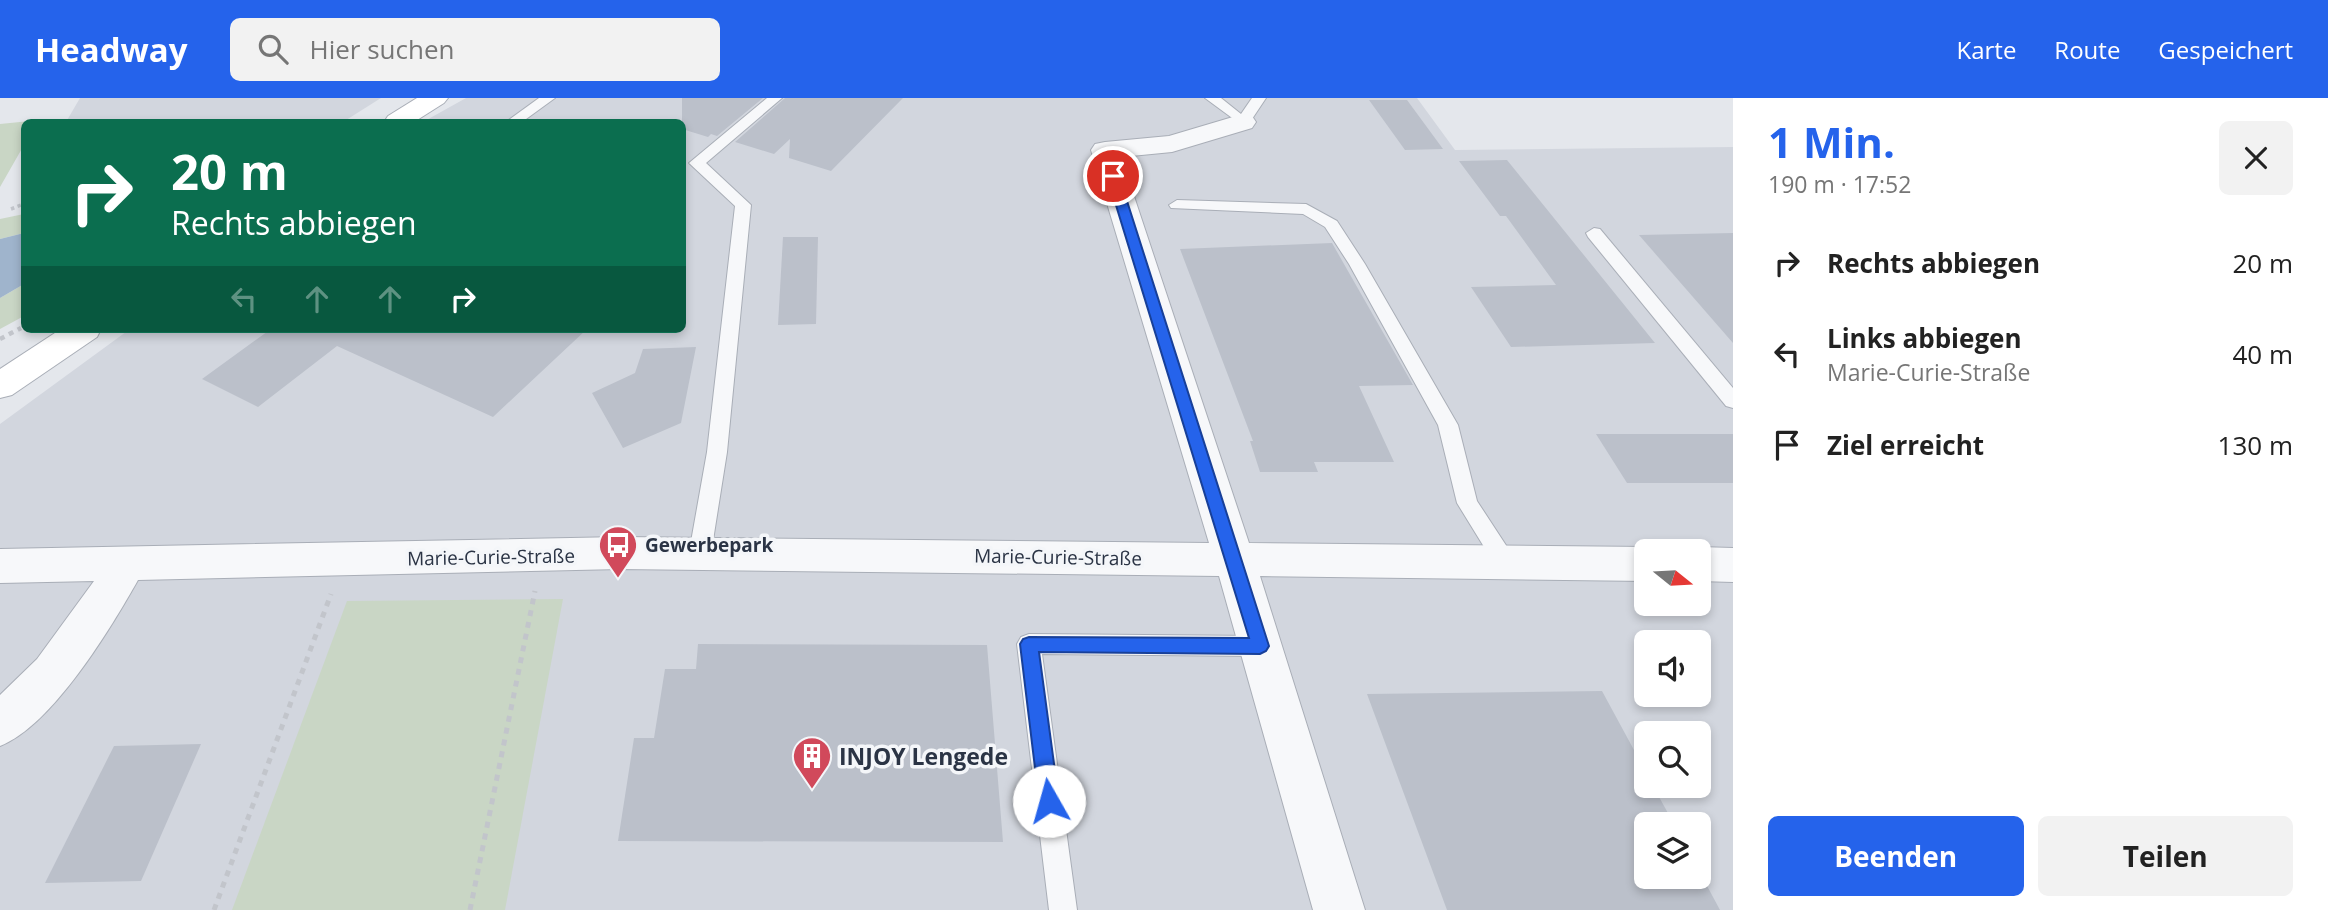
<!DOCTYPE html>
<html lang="de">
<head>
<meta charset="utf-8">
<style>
	:root { --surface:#fff; --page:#f2f2f2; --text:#222; --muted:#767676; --accent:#2563eb }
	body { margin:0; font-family:"Open Sans",sans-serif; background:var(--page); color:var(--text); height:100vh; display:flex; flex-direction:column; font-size:26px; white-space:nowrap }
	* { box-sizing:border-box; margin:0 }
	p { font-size:23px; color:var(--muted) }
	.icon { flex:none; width:38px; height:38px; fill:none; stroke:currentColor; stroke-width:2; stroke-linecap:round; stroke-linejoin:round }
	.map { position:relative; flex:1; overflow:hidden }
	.sheet { display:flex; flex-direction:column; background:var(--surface); width:595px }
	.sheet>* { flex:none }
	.guide { position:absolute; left:21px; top:21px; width:665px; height:214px; border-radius:10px; box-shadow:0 4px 10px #0003; background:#0b6e4f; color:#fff; overflow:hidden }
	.needle { width:46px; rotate:108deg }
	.buttons { position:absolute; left:1634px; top:441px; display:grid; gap:14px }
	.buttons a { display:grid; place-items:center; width:77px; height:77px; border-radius:10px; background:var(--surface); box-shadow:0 4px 10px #0003; font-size:35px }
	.pin { position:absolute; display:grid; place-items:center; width:60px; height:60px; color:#fff; margin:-30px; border:4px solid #fff; border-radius:50%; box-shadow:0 2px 7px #0007 }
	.me { position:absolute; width:77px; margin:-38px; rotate:353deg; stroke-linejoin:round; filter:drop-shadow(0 0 5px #0008) }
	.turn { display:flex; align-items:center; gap:24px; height:147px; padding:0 35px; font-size:32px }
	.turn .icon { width:91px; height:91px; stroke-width:2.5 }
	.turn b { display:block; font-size:49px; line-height:60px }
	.lanes { display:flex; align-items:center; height:66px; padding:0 35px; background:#0003; justify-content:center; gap:35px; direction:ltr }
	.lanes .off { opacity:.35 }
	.round { display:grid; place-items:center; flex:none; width:74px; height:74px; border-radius:10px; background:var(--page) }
	.headline { display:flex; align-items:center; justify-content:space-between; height:119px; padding:0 35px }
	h1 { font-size:42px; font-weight:700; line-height:52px; color:var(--accent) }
	.action { display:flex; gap:14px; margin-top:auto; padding:14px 35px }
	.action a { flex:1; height:80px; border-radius:10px; background:var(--accent); color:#fff; font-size:28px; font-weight:700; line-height:80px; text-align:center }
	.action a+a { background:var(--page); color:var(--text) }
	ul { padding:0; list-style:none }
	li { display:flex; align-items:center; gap:21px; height:91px; padding:0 35px }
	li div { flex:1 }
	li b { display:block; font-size:26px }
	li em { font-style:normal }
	header { display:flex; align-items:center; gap:42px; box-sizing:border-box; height:98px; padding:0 35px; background:var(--accent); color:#fff }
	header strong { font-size:33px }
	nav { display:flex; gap:38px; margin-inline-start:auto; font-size:24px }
	.search { width:490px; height:63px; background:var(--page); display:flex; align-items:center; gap:18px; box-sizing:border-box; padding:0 24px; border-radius:10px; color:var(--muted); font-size:26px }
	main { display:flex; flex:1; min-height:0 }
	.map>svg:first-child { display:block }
	.built { fill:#d2d6de; fill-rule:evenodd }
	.green { fill:#c9d6c5 }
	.water { fill:#9fb4cc }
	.building { fill:#bbc0ca }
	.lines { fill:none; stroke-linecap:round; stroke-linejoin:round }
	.lane-casing { stroke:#a9aeb7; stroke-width:2 }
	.street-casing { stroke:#a9aeb7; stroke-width:2 }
	.secondary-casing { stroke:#a9aeb7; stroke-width:2 }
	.path-far2 { stroke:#c2c5cb; stroke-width:3.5; stroke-dasharray:3.5 3.5; stroke-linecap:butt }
	.path-far1 { stroke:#c2c5cb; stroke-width:4.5; stroke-dasharray:5 5; stroke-linecap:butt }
	.path { stroke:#c2c5cb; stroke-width:5; stroke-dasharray:6 6; stroke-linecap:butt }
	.lane { fill:#f7f8fa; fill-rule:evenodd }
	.street { fill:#f7f8fa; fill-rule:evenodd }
	.secondary { fill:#fff; fill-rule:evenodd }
	.route { fill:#2563eb; stroke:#184099; stroke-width:2 }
	.labels { text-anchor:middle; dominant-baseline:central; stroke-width:7; stroke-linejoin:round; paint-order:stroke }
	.poi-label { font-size:19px; font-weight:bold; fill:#2b3445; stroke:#f4f6f9; text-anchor:start }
	.street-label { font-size:19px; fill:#2b3445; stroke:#f4f6f9 }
	.near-poi-label { font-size:23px; font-weight:bold; fill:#2b3445; stroke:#f4f6f9; text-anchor:start }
</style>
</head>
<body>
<header>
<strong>Headway</strong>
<div class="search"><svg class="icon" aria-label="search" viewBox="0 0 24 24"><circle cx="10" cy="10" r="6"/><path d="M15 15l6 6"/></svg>Hier suchen</div>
<nav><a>Karte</a><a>Route</a><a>Gespeichert</a></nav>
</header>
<main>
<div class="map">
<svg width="1733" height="812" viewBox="0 0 1733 812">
	<rect width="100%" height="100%" fill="#e4e7ec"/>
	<g class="built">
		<path d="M80,0H381L343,24H66Z"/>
		<path d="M466,0H1417L1455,52L1733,49V812H0V326L130,231H682V24H423ZM1647,453H1699V506H1647ZM1647,544H1699V597H1647ZM1647,635H1699V688H1647ZM1647,726H1699V779H1647Z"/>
	</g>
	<g class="green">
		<path d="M40,22L38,24H24V47L0,89V26Z"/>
		<path d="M24,116V135L0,141V121Z"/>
		<path d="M24,186V218L0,231V200Z"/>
		<path d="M563,501L505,812H232L347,503Z"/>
	</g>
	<path class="water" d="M24,135V186L0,200V141Z"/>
	<g class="building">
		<path d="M682,0H763L717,38L711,36L708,39L682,31Z"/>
		<path d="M785,0H903L831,73L789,60L790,41L774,56L735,44Z"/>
		<path d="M1369,2H1407L1443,51L1405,52Z"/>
		<path d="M1507,62L1655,245L1511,249L1471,189L1556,187L1506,118H1500L1459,63Z"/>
		<path d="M1733,135V245L1639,137Z"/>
		<path d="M783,139H818L816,226L778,227Z"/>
		<path d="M1332,145L1413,287L1359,288L1394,364H1314L1318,374H1260L1250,343H1253L1180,151Z"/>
		<path d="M271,231H587L493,319L337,248L258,309L202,281Z"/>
		<path d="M696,249L681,325L623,350L592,295L635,275L643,251Z"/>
		<path d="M1596,336H1733V385H1627Z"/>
		<path d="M698,546L987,547L1003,744L618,743L634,640H654L665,571H696Z"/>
		<path d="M1602,593L1647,676V688H1653L1674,726H1647V779H1699V773L1720,812H1447L1367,596Z"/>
		<path d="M201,646L141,783L45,785L114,648Z"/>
	</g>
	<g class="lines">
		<g class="lane-casing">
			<g id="lane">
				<path d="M539,0H555L522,24H506Z"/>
				<path d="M767,0H782L706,65L751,107L727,354L711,455L708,461L700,464L692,461L689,455L707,354L735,108L689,65Z"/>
				<path d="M1205,0H1221L1241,16L1252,0H1266L1248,27L1243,28Z"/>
				<path d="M1177,102L1306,106L1337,123L1365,166L1458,327L1477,403L1513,458L1516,464L1513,470L1505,473L1497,470L1457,405L1438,327L1349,166L1325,129L1303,116L1171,110L1169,107Z"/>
				<path d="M1594,130L1600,131L1733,290V310L1726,308L1588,139L1586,135Z"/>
				<path d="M1029,536L1260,538L1268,541L1272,548L1268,555L1260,558L1042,556L1077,812H1049L1017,546L1021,539Z"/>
			</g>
		</g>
		<g class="street-casing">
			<g id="street">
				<path d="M1243,16L1252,18L1256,24L1252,30L1172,54L1121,59L1249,445L1647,449L1659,453H1647V483L1260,478L1365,812H1313L1219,478L621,471L138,482C111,530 52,628 0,648V597L37,561L94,483L0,485V451L621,439L1209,445L1091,52L1095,46L1105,44L1169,38Z"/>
				<path d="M1699,449L1733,450V484L1699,483V453H1687Z"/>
			</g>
		</g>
		<g class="secondary-casing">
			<g id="secondary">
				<path d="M417,0H448L444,5L414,24H384L388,18Z"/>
				<path d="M61,231H101L97,239L12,297L0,300V271Z"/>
			</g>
		</g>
		<path class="path-far2" d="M11,111L24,106"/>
		<path class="path-far1" d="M0,241L21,230"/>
		<g class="path">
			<path d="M214,812L331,496"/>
			<path d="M470,812L535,493"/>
		</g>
		<use href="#lane" class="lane"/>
		<use href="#street" class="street"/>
		<use href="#secondary" class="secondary"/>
	</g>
	<path class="route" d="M1109,75L1119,78L1269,548L1266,553L1260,556L1039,554L1059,703L1056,710L1049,713L1042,710L1039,703L1020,546L1023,541L1029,539L1249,540L1107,78Z"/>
	<defs>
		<g id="bus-pin" transform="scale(2.0125)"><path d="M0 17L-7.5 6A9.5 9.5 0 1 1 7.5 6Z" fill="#d1495b" stroke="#f4f6f9"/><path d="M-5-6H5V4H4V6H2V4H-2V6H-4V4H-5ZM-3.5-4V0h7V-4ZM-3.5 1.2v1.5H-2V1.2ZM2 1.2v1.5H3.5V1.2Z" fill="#fff"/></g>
		<g id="building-pin" transform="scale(2.0125)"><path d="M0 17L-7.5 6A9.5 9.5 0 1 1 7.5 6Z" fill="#d1495b" stroke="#f4f6f9"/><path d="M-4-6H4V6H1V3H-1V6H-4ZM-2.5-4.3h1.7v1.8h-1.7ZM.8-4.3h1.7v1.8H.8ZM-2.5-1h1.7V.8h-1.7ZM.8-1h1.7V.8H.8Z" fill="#fff"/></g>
	</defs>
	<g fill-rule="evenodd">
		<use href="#bus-pin" x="618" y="447"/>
		<use href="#building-pin" x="812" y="658"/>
	</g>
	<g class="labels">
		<g class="poi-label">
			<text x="645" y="447">Gewerbepark</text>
		</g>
		<g class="street-label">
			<text transform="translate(491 459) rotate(-1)">Marie-Curie-Straße</text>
			<text transform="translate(1058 459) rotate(1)">Marie-Curie-Straße</text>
		</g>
		<g class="near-poi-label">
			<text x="839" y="658">INJOY Lengede</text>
		</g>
	</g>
</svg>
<div class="buttons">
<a><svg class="needle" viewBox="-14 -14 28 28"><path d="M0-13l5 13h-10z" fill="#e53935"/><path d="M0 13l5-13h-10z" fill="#767676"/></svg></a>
<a><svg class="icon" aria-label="sound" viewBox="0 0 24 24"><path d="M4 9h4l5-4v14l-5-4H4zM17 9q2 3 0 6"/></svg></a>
<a><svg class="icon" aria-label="search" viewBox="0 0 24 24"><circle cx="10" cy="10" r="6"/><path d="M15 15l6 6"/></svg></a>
<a><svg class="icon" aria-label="layers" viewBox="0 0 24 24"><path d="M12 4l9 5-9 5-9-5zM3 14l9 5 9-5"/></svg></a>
</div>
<div class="pin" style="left:1113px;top:78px;background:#d93025"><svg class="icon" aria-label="arrive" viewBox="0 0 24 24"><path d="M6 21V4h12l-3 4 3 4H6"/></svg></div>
<svg class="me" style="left:1049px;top:703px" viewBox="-20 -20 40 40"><circle r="19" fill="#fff"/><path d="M0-13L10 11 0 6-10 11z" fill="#2563eb"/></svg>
<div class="guide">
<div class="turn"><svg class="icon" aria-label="right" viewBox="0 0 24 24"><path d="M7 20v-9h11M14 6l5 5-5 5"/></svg><div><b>20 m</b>Rechts abbiegen</div></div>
<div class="lanes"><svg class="icon off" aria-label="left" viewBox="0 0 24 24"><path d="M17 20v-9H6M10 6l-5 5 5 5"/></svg><svg class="icon off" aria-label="ahead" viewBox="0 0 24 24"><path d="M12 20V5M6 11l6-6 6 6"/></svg><svg class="icon off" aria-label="ahead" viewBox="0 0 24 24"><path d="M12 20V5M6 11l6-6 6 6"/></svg><svg class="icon" aria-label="right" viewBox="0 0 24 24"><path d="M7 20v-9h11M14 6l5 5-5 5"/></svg></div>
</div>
</div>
<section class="sheet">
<div class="headline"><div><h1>1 Min.</h1><p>190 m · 17:52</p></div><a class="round"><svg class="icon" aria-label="close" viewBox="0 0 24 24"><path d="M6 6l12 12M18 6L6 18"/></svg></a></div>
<ul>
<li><svg class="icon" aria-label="right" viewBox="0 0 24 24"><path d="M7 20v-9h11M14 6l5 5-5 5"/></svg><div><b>Rechts abbiegen</b></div><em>20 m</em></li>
<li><svg class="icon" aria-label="left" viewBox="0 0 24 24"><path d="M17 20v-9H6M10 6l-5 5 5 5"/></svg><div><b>Links abbiegen</b><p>Marie-Curie-Straße</p></div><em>40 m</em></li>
<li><svg class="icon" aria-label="arrive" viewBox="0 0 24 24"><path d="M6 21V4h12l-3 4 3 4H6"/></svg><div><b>Ziel erreicht</b></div><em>130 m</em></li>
</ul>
<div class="action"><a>Beenden</a><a>Teilen</a></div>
</section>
</main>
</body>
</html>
